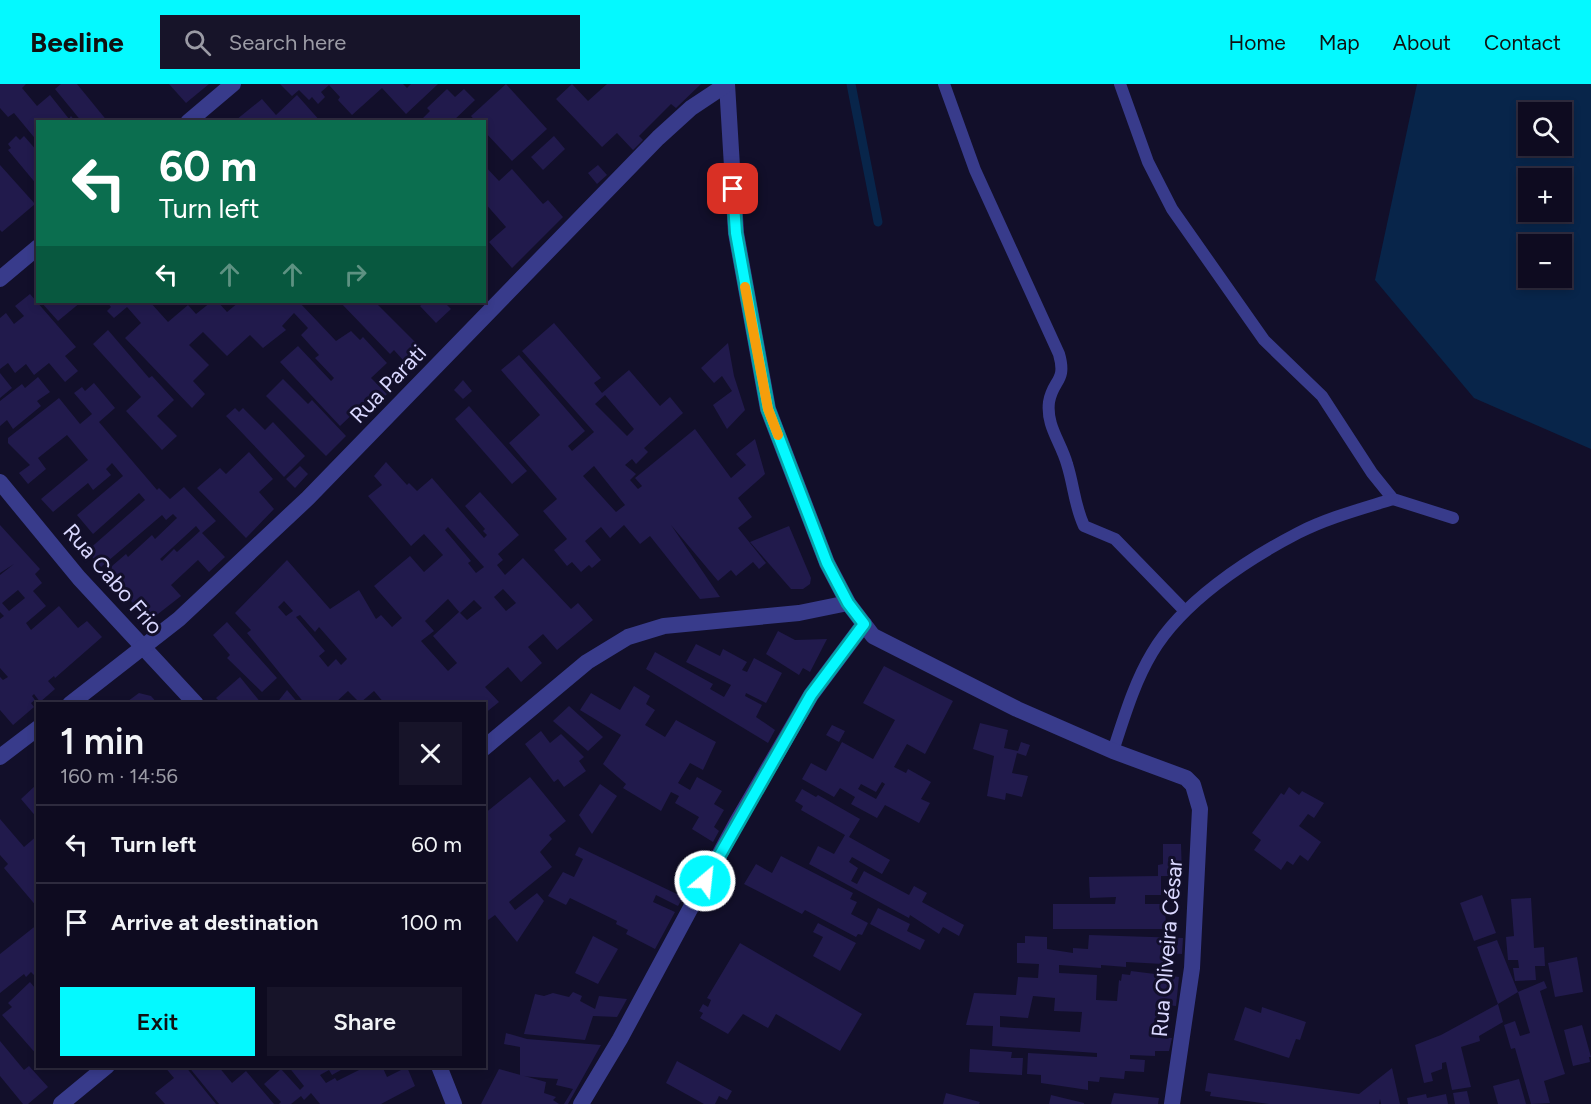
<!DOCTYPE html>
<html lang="en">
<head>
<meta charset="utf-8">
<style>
	:root { --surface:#0e0b20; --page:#171429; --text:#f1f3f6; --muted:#9b9ba5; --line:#2e2b3e; --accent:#04f9ff }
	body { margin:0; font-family:Figtree,sans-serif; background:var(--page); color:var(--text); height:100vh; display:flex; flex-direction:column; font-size:22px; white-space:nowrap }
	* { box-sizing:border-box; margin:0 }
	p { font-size:20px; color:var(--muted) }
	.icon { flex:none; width:33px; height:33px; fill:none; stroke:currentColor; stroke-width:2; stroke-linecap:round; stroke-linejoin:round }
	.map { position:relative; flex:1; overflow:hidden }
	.sheet { position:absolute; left:36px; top:618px; width:450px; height:366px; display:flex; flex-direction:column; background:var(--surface); border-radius:0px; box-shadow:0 3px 9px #0003,0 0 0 2px var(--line) }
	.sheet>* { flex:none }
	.banner { position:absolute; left:36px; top:36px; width:450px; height:183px; border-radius:0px; box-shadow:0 3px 9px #0003,0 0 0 2px var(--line); background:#0b6e4f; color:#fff; overflow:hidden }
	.tools { position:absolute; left:1518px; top:18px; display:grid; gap:12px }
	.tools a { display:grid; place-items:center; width:54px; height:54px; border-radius:0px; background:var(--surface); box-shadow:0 3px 9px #0003,0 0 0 2px var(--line); font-size:30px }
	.pin { position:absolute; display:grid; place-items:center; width:51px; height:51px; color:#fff; margin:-26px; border-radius:12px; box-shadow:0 3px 9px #0006 }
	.me { position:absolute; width:66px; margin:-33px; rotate:28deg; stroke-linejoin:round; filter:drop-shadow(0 0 4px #0008) }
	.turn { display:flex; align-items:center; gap:21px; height:126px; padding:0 24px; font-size:27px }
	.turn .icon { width:78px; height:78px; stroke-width:2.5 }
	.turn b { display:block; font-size:42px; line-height:51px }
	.lanes { display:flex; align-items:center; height:57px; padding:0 24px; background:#0003; justify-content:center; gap:30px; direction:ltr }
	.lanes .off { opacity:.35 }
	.round { display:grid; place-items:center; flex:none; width:63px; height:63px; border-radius:0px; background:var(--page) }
	.overview { display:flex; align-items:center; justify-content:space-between; height:102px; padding:0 24px }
	h1 { font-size:36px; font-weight:600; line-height:45px }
	.primary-button { display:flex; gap:12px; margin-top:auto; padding:12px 24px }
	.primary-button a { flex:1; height:69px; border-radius:0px; background:var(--accent); color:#111; font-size:24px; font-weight:600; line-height:69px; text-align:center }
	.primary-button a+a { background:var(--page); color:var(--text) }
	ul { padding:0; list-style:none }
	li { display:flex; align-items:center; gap:18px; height:78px; padding:0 24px; border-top:2px solid var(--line) }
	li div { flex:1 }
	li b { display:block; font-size:22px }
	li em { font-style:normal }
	header { display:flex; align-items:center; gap:36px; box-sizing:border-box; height:84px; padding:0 30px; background:var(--accent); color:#111 }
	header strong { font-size:28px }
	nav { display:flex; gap:33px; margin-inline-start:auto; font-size:21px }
	.search { width:420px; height:54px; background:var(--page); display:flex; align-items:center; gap:15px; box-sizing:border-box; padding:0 21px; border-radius:0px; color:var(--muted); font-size:22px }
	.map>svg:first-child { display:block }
	.water { fill:#08254a; fill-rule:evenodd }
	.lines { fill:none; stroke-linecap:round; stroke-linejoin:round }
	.stream { stroke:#08254a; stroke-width:9 }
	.building { fill:#211a4c; fill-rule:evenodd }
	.service { stroke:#383b8b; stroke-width:12 }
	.minor { stroke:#383b8b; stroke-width:16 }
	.route-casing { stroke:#03a2a6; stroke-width:15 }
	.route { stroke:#04f9ff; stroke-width:10 }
	.slow { stroke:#f59e0b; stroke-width:10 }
	.labels { text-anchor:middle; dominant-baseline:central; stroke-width:6; stroke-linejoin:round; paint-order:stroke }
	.street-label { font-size:22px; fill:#dad8ff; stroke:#120f2a }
</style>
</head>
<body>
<header>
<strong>Beeline</strong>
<div class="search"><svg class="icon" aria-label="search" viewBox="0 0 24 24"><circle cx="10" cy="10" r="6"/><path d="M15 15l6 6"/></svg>Search here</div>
<nav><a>Home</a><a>Map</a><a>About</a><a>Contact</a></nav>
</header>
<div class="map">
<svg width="1591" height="1020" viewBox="0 0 1591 1020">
	<rect width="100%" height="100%" fill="#120f2a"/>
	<path class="water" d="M1417,0H1591V365L1474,314L1375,196ZM1528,28H1562V62H1528ZM1528,94H1562V128H1528ZM1528,160H1562V194H1528Z"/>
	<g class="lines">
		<path class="stream" d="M851,0L878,138"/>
	</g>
	<g class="building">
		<path d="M0,0H26L22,4L37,22L50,11L69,35L71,32L76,38H38V58L14,29L8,33L0,24Z"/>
		<path d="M61,0H77L108,38H82L55,5Z"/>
		<path d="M169,0H209L186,19Z"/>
		<path d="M280,0H403L407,4L411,0H438L406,30L382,4L352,31L338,16L340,13L329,1L321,8L325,13L318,20L312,13L309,16L299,6L292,12Z"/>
		<path d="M506,0L547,45L512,77L484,47V38H476L471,32Z"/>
		<path d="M572,0L588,17L607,0H701L676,24L671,20L639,52L643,56L633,66L617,49L602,63L556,15Z"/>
		<path d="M447,5L455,13L464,5L475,16L452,38H419L430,27L427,24Z"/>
		<path d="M297,11L321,38L236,36L262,15L276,31Z"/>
		<path d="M16,52L20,56L24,52L38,68V102L8,66L11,64L8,60Z"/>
		<path d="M554,52L565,65L543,86L531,73Z"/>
		<path d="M0,81L35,120L2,148L0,146Z"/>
		<path d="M484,81L499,97L512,85L543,120L548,116L563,133L512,184L489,158L506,143L484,118Z"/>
		<path d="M598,81L607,91L597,100L588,89Z"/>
		<path d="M30,210L76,263L65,272L78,287L65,298L49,279L34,291L26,280L15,289L8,279L0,285V234L6,229L14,240L24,232L15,222Z"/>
		<path d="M41,218H81L58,237Z"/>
		<path d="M107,218H150L168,238L188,221L196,230L211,218H218L227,228L239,218H299L336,257L351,247L360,256L363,253L387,279L371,294L387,310L366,331L359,324L340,342L280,278L298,262L331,297L334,294L315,274L319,271L301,251L308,244L294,229L282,242L286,246L263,264L250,251L227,272L203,248L189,261L209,281L193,297L205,310L192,324L125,254L141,239L127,223L114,234L107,227L111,223Z"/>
		<path d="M340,218H375L426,269L407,288L399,280L403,276L394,266L390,270Z"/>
		<path d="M425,218H444L451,225L436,239L420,222Z"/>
		<path d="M554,239L601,294L594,299L602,309L629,286L660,322L670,313L683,329L644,364L648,368L636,380L632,375L625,381L636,390L630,396L638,405L642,402L635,394L695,345L731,394L746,381L736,370L755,355L765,390L738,414L752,433L738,444L766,479L759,485L753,478L736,492L731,486L718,497L671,441L720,513L700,515L650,452L640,460L624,441L610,454L601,443L585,457L601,476L592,484L589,481L581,488L572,478L567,482L554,466L567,455L543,427L557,415L509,359L540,331L501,286L519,271L585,347L568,362L572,367L594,348L522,267ZM605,311L634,345L627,352L595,320ZM594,382L625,421L616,428L583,392Z"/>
		<path d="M108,246L149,294L152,292L174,316L157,332L177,352L162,366L126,327L141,313L93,260Z"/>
		<path d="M728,259L734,292L745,326L727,345L713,321L732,307L722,292L714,299L701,284Z"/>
		<path d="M0,289L12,304L0,314Z"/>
		<path d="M38,293L50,308L37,317L41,322L13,345L7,336L0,342V317L22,300L25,304Z"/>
		<path d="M283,295L308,320L312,316L346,352L326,372L266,312Z"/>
		<path d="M463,296L472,307L463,315L454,306Z"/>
		<path d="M94,299L115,324L99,338L157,406L159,404L170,415L184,403L216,437L202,449L225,473L209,488L198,476L171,501L181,512L149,537L105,488L126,470L128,473L152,451L155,455L177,434L173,430L166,436L162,431L101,483L87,467L145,416L139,409L93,450L77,431L123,392L112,379L106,385L111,391L93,406L88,399L53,428L41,415L88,376L67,351L38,374L46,385L28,400L19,389L30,381L8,359V354L59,314L80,340L92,330L74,309L82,303L85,307ZM196,442L200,447L177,468L174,465L162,477L160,475Z"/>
		<path d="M469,322L527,387L512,400L455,335Z"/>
		<path d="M235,324L239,328L243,324L265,346L273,338L305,372L284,393L226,332Z"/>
		<path d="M249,368L273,395L259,408L274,425L246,454L197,404L220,384L226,390Z"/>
		<path d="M386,378L407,401L409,399L417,407L432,394L484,454L487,451L483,447L485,445L465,422L480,408L519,451L498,470L503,476L497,481L505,491L523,474L571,525L578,519L593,536L557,566L543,550L528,563L542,579L521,598L508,583L485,603L499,618L484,630V620H385L374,607L360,619L348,607L334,620H305L247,549L251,546L235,529L287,476L330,525L359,506L376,535L381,531L392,543L402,534L374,502L410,472L424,488L443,471L424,450L411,462L368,412L382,401L374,392ZM448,443L484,483L476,489L468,479L471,477L445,446ZM503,505L516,519L506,527L494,513ZM448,515L460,529L474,516L482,524L467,536L459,528L433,552L457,579L448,587L421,557L434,547L425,537ZM284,517L293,527L286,532L278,523ZM300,531L315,548L319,543L347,575L341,581L336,575L328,583L319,572L325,567L296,533Z"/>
		<path d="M300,382L308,390L295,404L286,395Z"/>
		<path d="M0,441L40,485L35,490L42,499L33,507L46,522L26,539L31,546L59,522L78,544L87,537L102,553L55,594L54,592L48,597L55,605L40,618L34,610L32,612L35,616L31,619L34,623L13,641L0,626V593L3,596L8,593L0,584V535L4,532L0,528V491L14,480L0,489ZM18,506L25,514L9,527L2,519Z"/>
		<path d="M789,442L811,494L810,500L803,505H791L750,458Z"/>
		<path d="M227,538L277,594L262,608L227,574L230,571L213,551Z"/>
		<path d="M778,547L795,556L827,555L810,588L803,584L799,591L766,570Z"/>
		<path d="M696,560L720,572L723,565L747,578L742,586L747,588L754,574L782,589L766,619L746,609L745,612L762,621L756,633L775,646L768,659L646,585L655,568L713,600L710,605L724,613L731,601L686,578Z"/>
		<path d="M884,582L953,617L925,670L907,660L894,683L906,689L908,685L931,698L921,715L930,719L919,739L885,721L877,734L851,720L855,713L840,704L834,713L802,695L811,679L826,687L842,658L873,675L895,636L863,619ZM882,698L885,700L876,715L858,705L861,700L876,708Z"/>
		<path d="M240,593L262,620H222L216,614Z"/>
		<path d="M634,602L650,612L646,620L655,626L645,641L665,653L676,636L716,658L703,686L690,679L678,699L690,706L697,693L722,707L714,720L724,726L714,743L719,747L713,758L692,745L699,733L675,719L679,712L671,708L661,727L623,704L626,700L603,680L621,651L580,626L591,609L620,626Z"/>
		<path d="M287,606L299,620H276Z"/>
		<path d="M139,609L151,612L158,620H124Z"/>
		<path d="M569,622L603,653L588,667L553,637Z"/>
		<path d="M980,639L1008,646L1004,664L1018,667L1021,658L1030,661L1026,672L1017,669L1012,689L1028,692L1022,713L1006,709L1005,716L987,712L994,672L973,665Z"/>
		<path d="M832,641L845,647L839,658L826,651Z"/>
		<path d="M541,647L550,659L561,650L584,673L579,677L586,687L564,703L558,695L554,698L525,660Z"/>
		<path d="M530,693L566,737L549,751L552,755L540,768L552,783L509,818L515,826L537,809L544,817L517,858L495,831L484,839V730Z"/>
		<path d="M600,700L617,712L592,750L579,731Z"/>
		<path d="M36,701L38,703V735L21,715Z"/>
		<path d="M1289,703L1299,711L1302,707L1324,719L1314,734L1308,730L1299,742L1321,758L1308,777L1300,771L1293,781L1287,777L1281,786L1254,766L1261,756L1252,749L1281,709L1284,711Z"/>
		<path d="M802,705L816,713L818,711L860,735L849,753L890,776L882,790L852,773L849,778L858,784L851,797L857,800L864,787L909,811L914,802L927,809L922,818L964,841L959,852L943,843L939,850L910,831L909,834L809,780L818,762L834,770L845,751L801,726L803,722L795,717Z"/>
		<path d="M0,735L24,763L38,751V824L4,784L8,780L0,771Z"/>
		<path d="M1163,760H1181L1182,792H1161V811H1145V820H1165L1166,845H1053V820H1115L1116,813L1090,814L1089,793L1158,792V781L1163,780Z"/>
		<path d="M579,763L683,813L678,822L656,811L653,818L675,828L655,865L626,850L628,846L616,840L617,837L570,814L566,821L548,812L563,788L574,793L583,775L575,771Z"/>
		<path d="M781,772L853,809L850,815L857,818L851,830L868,839L862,851L858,850L856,853L805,826L802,830L744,800L756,780L772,789Z"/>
		<path d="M1482,811L1496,849L1474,857L1460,819Z"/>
		<path d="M1531,814L1534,864L1544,863L1545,882H1535L1536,896L1515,897L1513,884H1519L1518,876H1508L1506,853L1514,852L1511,815Z"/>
		<path d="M878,824L910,840L907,847L925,856L920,866L870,840Z"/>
		<path d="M818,839L856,859L840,887L813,872L823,853L813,848Z"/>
		<path d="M38,840V895L31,888L26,893L24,890L0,909V870Z"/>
		<path d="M1089,851L1183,854L1182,870L1163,869V880L1126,878V883L1101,881V884L1059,881V889L1097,891L1096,916L1117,917L1119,896L1121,897L1122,890L1130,891L1131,887L1179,893L1176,922L1158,920L1156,953L1172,954L1169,967H1155V972L1130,971V975L1145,976L1144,988L1125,987L1124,995L1100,993L1099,998L1088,997V1006L1041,999V991L1027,990L1028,969L1097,973V969L992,962L993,942L966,941L974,909L1016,911L1018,893L1038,894L1039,880L1017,879V859H1025V852L1047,853V865L1073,869V864L1088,865ZM1033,912L1055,914L1054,927L1082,928L1080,948L1000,943V932L1028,934Z"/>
		<path d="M593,852L618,865L598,900L575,889Z"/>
		<path d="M1497,856L1518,908L1544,897L1547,904L1540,907L1565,990L1544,997L1550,1019L1531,1020L1515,964L1511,965L1504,941L1515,937L1520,952L1530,949L1518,908L1498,920L1477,863Z"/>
		<path d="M740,859L862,930L840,967L776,930L768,944L743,930L728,950L700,934L703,929L699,927L703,920L708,923L711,916L707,914Z"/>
		<path d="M1577,873L1583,908L1555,913L1548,879Z"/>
		<path d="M30,898L35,904L38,902V972L2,931L12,923L8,919Z"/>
		<path d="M573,908L582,912L580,917L595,925L599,912L627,915L617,933L593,932L585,956L524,950L535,910L544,912L553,909L569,913Z"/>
		<path d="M1498,920L1503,938L1479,952L1480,957L1461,963L1471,1003L1452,1006L1446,978L1442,979V985L1431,989L1433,997L1424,999L1415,961L1441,951Z"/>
		<path d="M1245,923L1261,929L1262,923L1306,938L1300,956L1296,955L1289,974L1234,956Z"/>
		<path d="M1582,941L1591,973H1589L1590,978L1573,982L1564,946Z"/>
		<path d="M506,949L527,955L601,961L568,1020H564L573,1005L556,1001L558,995L520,992V963L504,960Z"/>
		<path d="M0,957L24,986L29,982L48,1003L28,1020H23L0,992Z"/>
		<path d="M970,965L1012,968L1011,974H1023L1022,991L969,988Z"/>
		<path d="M677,977L732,1007L727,1016L719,1012L715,1020H704L666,999Z"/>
		<path d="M164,982H185L216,1020H165L155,1009L174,994Z"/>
		<path d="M188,982H218L232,999L246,987L274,1020H219Z"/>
		<path d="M288,982H348L332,991L329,986L320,991L326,999L335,994L337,997L367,982H382L387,993L407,983L415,1002L381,1020H320L311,1009L304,1016L301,1012L291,1020H279L281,1018L264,1000L281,985L300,1006L304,1002Z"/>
		<path d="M1392,984L1400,1020H1381L1380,1015L1379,1020H1269L1210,1012L1211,1008L1205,1007L1208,989L1359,1010Z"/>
		<path d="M499,985L546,998L544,1009L556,1013L553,1016L559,1020H481Z"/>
		<path d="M1519,995L1526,1020H1498L1493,1002Z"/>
		<path d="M1467,1007L1470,1020H1455L1453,1009Z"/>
		<path d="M946,1009L980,1018L979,1020H943Z"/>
		<path d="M1114,1009L1159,1014L1158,1020H1111Z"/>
		<path d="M1426,1010L1427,1014L1446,1010L1448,1020H1408L1407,1014Z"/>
		<path d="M1051,1011L1084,1019V1020H1049Z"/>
	</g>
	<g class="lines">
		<g class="service">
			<path d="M944,0L975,86L1059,270C1067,298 1053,295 1049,318C1046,342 1061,358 1067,380C1074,402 1074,420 1084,442L1115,455L1185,527"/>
			<path d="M1120,0L1148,78L1172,125L1264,256L1322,312L1372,389L1393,415L1453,434"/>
			<path d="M1113,667C1124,634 1134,599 1152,569C1182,518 1246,476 1298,449C1327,434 1361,425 1393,415"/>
		</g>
		<g class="minor">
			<path d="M727,0L736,149L768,325L827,479L848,519L873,552L1017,625L1113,667L1186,694L1193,701L1200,725L1192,884L1172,1020"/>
			<path d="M188,38L233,0"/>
			<path d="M0,195L38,163"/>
			<path d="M0,398L79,494L196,620"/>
			<path d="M70,620L179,535L308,414L658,54L691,24L727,0"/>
			<path d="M484,664L587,578L628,553L664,542L799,529L848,519"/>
			<path d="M0,673L38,644"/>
			<path d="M439,982L454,1020"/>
			<path d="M61,1020L107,982"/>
			<path d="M581,1020L620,955L737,738L811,611L864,540"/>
		</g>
	</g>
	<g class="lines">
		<g class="route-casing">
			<path id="route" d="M705,797L811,611L864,540L848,519L827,479L768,325L736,149L733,105"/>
		</g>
		<use href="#route" class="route"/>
		<path class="slow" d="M745,203L768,325L778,351"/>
	</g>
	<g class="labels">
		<g class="street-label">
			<text transform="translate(388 300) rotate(-46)">Rua Parati</text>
			<text transform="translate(113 495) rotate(49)">Rua Cabo Frio</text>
			<text transform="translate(1167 864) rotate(-85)">Rua Oliveira César</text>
		</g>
	</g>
</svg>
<div class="tools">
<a><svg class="icon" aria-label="search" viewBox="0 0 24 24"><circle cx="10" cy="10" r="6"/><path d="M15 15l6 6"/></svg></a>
<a>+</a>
<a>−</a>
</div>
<div class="pin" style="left:733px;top:105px;background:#d93025"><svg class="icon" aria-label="arrive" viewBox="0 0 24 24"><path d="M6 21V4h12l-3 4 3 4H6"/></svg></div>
<svg class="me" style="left:705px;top:797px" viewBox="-20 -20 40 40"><circle r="17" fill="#04f9ff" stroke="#fff" stroke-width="3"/><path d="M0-11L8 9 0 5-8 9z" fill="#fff"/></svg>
<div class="banner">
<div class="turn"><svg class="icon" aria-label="left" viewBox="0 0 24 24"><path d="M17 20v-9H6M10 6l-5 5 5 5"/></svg><div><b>60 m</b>Turn left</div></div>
<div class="lanes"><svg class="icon" aria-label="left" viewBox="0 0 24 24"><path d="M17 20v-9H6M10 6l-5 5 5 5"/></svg><svg class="icon off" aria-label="ahead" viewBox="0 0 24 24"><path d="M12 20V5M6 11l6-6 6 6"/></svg><svg class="icon off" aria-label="ahead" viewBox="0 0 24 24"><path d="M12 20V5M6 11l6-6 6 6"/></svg><svg class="icon off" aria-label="right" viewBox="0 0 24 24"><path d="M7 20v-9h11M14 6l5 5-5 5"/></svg></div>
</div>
<section class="sheet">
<div class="overview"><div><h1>1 min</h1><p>160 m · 14:56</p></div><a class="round"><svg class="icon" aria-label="close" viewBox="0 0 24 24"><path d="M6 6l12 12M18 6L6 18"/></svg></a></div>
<ul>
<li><svg class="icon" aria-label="left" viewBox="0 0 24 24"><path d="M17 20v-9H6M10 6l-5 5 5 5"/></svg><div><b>Turn left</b></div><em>60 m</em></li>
<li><svg class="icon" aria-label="arrive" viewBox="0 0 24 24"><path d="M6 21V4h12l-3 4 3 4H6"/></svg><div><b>Arrive at destination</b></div><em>100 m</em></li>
</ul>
<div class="primary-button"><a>Exit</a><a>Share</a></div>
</section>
</div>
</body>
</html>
